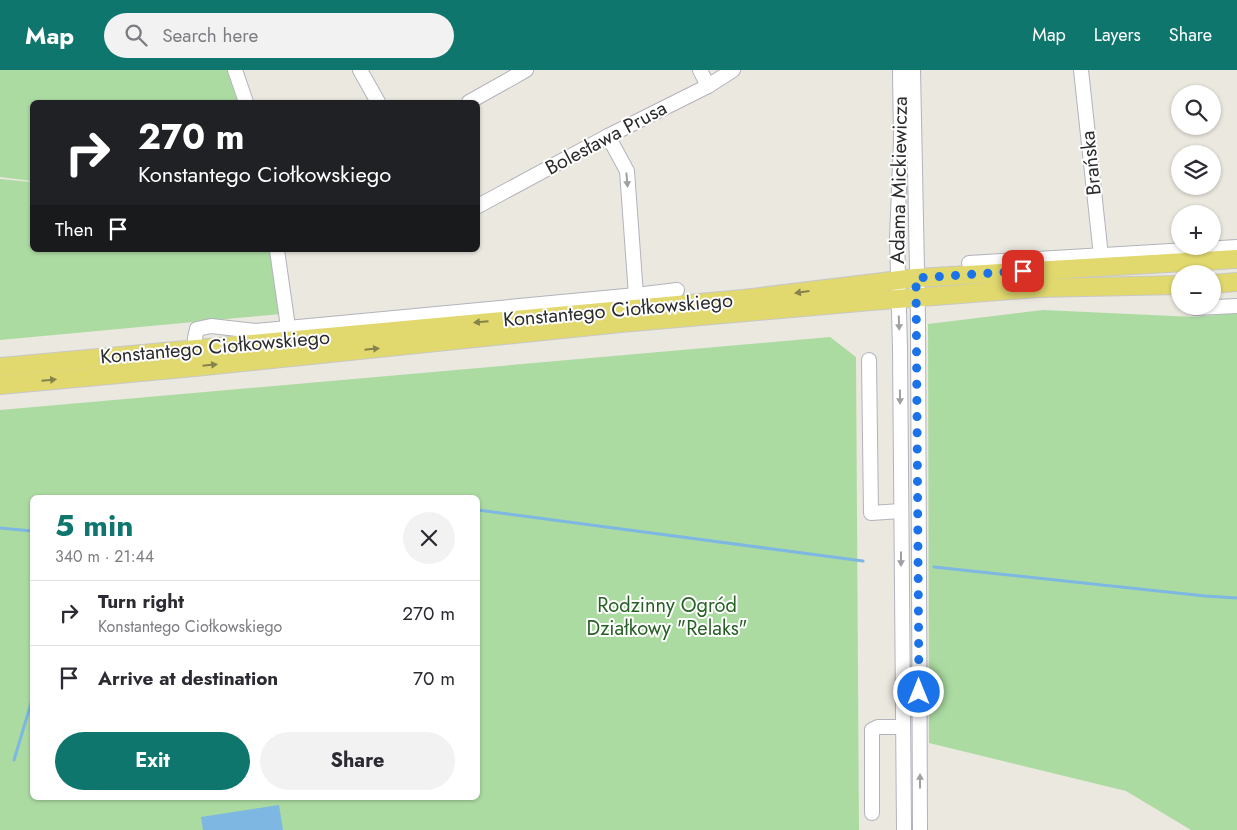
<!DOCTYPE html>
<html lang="en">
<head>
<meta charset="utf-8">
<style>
	:root { --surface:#fff; --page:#f2f2f3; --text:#2b2b33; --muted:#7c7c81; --line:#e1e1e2; --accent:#0f766e }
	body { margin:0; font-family:Jost,sans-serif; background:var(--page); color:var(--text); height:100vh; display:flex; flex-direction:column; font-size:19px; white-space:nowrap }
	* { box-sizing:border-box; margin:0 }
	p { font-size:16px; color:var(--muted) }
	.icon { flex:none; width:28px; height:28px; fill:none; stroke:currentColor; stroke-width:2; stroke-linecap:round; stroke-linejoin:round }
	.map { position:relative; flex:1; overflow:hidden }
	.sheet { position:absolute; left:30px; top:425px; width:450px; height:305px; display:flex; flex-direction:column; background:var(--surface); border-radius:8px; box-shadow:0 1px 4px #0004 }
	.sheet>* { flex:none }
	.top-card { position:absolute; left:30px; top:30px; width:450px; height:152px; border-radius:8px; box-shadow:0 1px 4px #0004; background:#202124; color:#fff; overflow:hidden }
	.buttons { position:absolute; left:1171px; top:15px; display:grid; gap:10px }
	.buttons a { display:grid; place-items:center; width:50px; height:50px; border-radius:50%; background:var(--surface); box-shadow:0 1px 4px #0004; font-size:25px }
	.pin { position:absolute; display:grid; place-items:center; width:42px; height:42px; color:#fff; margin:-21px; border-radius:10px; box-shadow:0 2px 8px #0006 }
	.me { position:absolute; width:55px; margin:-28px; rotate:0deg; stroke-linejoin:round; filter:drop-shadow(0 0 4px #0008) }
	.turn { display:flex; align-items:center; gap:18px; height:105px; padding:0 25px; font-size:22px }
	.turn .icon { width:65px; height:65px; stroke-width:2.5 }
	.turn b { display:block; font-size:35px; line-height:42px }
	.then { display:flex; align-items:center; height:48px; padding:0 25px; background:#0003; gap:10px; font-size:19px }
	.round { display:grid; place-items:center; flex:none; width:52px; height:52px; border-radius:26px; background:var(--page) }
	.headline { display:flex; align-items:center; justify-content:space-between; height:85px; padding:0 25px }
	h1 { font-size:30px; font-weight:700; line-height:38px; color:var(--accent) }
	.action { display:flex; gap:10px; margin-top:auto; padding:10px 25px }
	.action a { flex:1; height:58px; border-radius:30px; background:var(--accent); color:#fff; font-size:20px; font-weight:700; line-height:58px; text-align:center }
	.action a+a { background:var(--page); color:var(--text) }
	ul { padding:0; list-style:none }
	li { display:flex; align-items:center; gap:15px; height:65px; padding:0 25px; border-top:1px solid var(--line) }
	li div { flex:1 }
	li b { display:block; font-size:19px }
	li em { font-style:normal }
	header { display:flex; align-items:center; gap:30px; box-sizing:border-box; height:70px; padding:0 25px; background:var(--accent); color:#fff }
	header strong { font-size:24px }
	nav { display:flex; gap:28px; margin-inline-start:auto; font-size:18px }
	.search { width:350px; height:45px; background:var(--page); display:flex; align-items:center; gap:12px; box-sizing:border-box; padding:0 18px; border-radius:28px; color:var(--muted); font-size:19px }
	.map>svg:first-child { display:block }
	.green { fill:#acdba2; fill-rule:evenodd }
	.water { fill:#7eb7e1 }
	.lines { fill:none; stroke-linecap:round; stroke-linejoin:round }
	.stream { stroke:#7eb7e1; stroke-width:3 }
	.minor-casing { stroke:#b2b3bd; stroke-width:16 }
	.major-casing { stroke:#c8c8c8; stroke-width:20 }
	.minor { stroke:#fff; stroke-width:14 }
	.major { stroke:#e1d86e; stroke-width:18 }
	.oneway { fill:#a0a0a0 }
	.oneway2 { fill:#86824c }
	.route { stroke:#1a73e8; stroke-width:9; stroke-dasharray:0 16.2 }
	.labels { text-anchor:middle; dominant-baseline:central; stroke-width:4; stroke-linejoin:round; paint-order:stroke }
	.street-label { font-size:20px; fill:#2b2b2b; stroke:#fff }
	.park-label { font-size:20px; fill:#266023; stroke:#fff }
</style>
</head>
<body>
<header>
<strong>Map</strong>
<div class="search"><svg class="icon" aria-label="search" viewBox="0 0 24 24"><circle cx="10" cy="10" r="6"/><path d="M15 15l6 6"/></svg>Search here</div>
<nav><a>Map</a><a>Layers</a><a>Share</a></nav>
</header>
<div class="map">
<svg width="1237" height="760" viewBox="0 0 1237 760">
	<rect width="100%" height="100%" fill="#ebe8df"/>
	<g class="green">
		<path d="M0,0H231L242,32H32V111L0,107Z"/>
		<path d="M0,109L32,112V180H270L281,244L0,270Z"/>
		<path d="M1043,240L1195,247L1237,243V760H1191L1126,721L929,673L928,254Z"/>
		<path d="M830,267L856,287L859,760H0V340ZM32,428H478V728H32Z"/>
	</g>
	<path class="water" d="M279,735L283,760H203L201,747Z"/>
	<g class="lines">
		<g class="stream">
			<path d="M478,440L863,491"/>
			<path d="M0,458L32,461"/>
			<path d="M934,497L1205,526L1237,528"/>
			<path d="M14,690L32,630"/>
		</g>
		<g class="minor-casing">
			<g id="minor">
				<path d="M235,0L246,32"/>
				<path d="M360,0L378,32"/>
				<path d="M700,0L708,16"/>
				<path d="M900,0L901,70L897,168L900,278L904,760"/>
				<path d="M913,0L918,250L920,760"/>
				<path d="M1081,0L1101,186"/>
				<path d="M469,32L526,0"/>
				<path d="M608,66L627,101L636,225"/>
				<path d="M478,136L608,66L708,16L733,0"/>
				<path d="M277,180L288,257"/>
				<path d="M969,193L1237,177"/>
				<path d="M1195,238L1237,236"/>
				<path d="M195,278V268L197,259L211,256L256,261L636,225L677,220"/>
				<path d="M869,290L871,443L901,441"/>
				<path d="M872,743V660L878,657H903"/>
			</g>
		</g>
		<g class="major-casing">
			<g id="major">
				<path d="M1212,214L1237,212"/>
				<path d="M0,297L743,229L916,208L1237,189"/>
				<path d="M0,315L195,297L621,253L871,231L1038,218L1180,215"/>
			</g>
		</g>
		<use href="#minor" class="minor"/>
		<use href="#major" class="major"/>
	</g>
	<defs><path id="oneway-solid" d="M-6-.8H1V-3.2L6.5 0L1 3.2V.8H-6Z" transform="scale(1.25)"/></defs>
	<g class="oneway">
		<use href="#oneway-solid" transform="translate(627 110) rotate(85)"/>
		<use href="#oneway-solid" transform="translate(899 253) rotate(88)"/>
		<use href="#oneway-solid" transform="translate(900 327) rotate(89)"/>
		<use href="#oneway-solid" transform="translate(901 489) rotate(90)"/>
		<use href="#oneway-solid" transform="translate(920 711) rotate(-90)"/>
	</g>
	<g class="oneway2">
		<use href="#oneway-solid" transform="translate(802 222) rotate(172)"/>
		<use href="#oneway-solid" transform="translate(481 252) rotate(175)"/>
		<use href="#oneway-solid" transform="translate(372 279) rotate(-6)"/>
		<use href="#oneway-solid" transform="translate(210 295) rotate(-6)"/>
		<use href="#oneway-solid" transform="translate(49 310) rotate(-5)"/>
	</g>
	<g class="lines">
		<path class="route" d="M919,622L916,208L1023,201"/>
	</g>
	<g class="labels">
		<g class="street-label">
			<text transform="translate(606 68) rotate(-28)">Bolesława Prusa</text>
			<text transform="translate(1091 93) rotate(-96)">Brańska</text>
			<text transform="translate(899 110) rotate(-89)">Adama Mickiewicza</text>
			<text transform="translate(618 240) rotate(-5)">Konstantego Ciołkowskiego</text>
			<text transform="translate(215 277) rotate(-5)">Konstantego Ciołkowskiego</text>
		</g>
		<g class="park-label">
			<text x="667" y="535">Rodzinny Ogród<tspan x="667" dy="23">Działkowy "Relaks"</tspan></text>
		</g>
	</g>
</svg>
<div class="buttons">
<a><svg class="icon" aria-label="search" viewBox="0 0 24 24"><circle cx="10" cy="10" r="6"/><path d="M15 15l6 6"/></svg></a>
<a><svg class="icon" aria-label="layers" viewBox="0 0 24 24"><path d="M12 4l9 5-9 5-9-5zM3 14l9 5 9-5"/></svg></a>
<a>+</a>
<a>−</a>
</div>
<div class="pin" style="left:1023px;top:201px;background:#d93025"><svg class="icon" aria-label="arrive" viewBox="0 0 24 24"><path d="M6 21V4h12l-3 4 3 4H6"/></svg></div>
<svg class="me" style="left:919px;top:622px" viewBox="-20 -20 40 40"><circle r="17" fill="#1a73e8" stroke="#fff" stroke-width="3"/><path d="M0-11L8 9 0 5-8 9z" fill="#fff"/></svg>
<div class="top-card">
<div class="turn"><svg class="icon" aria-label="right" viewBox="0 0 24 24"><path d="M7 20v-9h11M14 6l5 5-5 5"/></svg><div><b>270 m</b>Konstantego Ciołkowskiego</div></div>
<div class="then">Then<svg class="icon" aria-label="arrive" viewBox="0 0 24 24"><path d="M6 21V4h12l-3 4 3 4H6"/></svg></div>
</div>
<section class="sheet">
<div class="headline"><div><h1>5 min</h1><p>340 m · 21:44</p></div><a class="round"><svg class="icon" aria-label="close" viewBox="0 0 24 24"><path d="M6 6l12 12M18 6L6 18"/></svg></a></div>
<ul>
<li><svg class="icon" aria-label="right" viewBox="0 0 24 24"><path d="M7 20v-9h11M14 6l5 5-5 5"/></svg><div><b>Turn right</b><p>Konstantego Ciołkowskiego</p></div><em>270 m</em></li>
<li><svg class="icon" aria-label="arrive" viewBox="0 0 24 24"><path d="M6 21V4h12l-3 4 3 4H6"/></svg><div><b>Arrive at destination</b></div><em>70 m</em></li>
</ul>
<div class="action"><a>Exit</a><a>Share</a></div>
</section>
</div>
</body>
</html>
